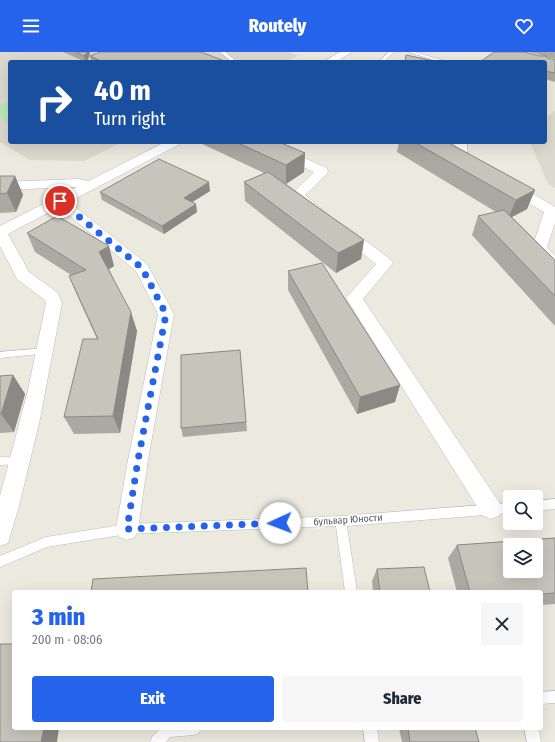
<!DOCTYPE html>
<html lang="en">
<head>
<meta charset="utf-8">
<style>
	:root { --surface:#fff; --page:#f6f6f7; --text:#1f2937; --muted:#747a83; --accent:#2563eb }
	body { margin:0; font-family:"Fira Sans Condensed",sans-serif; background:var(--page); color:var(--text); height:100vh; display:flex; flex-direction:column; font-size:15px; white-space:nowrap }
	* { box-sizing:border-box; margin:0 }
	p { font-size:13px; color:var(--muted) }
	.icon { flex:none; width:22px; height:22px; fill:none; stroke:currentColor; stroke-width:2; stroke-linecap:round; stroke-linejoin:round }
	.map { position:relative; flex:1; overflow:hidden }
	.sheet { position:absolute; left:12px; top:538px; width:531px; height:140px; display:flex; flex-direction:column; background:var(--surface); border-radius:4px; box-shadow:0 4px 16px #0002 }
	.sheet>* { flex:none }
	.hud { position:absolute; left:8px; top:8px; width:539px; height:84px; border-radius:4px; box-shadow:0 4px 16px #0002; background:#1a4fa0; color:#fff; overflow:hidden }
	.fabs { position:absolute; left:503px; top:438px; display:grid; gap:8px }
	.fabs a { display:grid; place-items:center; width:40px; height:40px; border-radius:4px; background:var(--surface); box-shadow:0 4px 16px #0002; font-size:20px }
	.pin { position:absolute; display:grid; place-items:center; width:34px; height:34px; color:#fff; margin:-17px; border:2px solid #fff; border-radius:50%; box-shadow:0 1px 4px #0007 }
	.me { position:absolute; width:44px; margin:-22px; rotate:268deg; stroke-linejoin:round; filter:drop-shadow(0 0 3px #0008) }
	.turn { display:flex; align-items:center; gap:14px; height:84px; padding:0 20px; font-size:18px }
	.turn .icon { width:52px; height:52px; stroke-width:2.5 }
	.turn b { display:block; font-size:28px; line-height:34px }
	.round { display:grid; place-items:center; flex:none; width:42px; height:42px; border-radius:4px; background:var(--page) }
	.headline { display:flex; align-items:center; justify-content:space-between; height:68px; padding:0 20px }
	h1 { font-size:24px; font-weight:800; line-height:30px; color:var(--accent) }
	.primary-button { display:flex; gap:8px; margin-top:auto; padding:8px 20px }
	.primary-button a { flex:1; height:46px; border-radius:4px; background:var(--accent); color:#fff; font-size:16px; font-weight:800; line-height:46px; text-align:center }
	.primary-button a+a { background:var(--page); color:var(--text) }
	header { display:flex; justify-content:space-between; align-items:center; height:52px; padding:0 20px; background:var(--accent); color:#fff; font-size:18px; font-weight:800 }
	.map>svg:first-child { display:block }
	.education { fill:#dcd9ce }
	.green { fill:#bae6bb }
	.lines { fill:none; stroke-linecap:round; stroke-linejoin:round }
	.lane-casing { stroke:#b7babf; stroke-width:1 }
	.street-casing { stroke:#b7babf; stroke-width:1 }
	.lane { fill:#fff; fill-rule:evenodd }
	.street { fill:#fff; fill-rule:evenodd }
	.wall { fill:#aba9a2 }
	.shaded-wall { fill:#8b8984 }
	.building { fill:#c7c4bc; stroke:#8b8984; fill-rule:evenodd }
	.route { stroke:#2563eb; stroke-width:7; stroke-dasharray:0 12.6 }
	.labels { text-anchor:middle; dominant-baseline:central; stroke-width:3; stroke-linejoin:round; paint-order:stroke }
	.street-label { font-size:10px; fill:#585c61; stroke:#fff }
</style>
</head>
<body>
<header><svg class="icon" aria-label="menu" viewBox="0 0 24 24"><path d="M4 6h16M4 12h16M4 18h16"/></svg>Routely<svg class="icon" aria-label="heart" viewBox="0 0 24 24"><path d="M12 20l-8-8c-3-5 5-10 8-4 3-6 11-1 8 4z"/></svg></header>
<div class="map">
<svg width="555" height="690" viewBox="0 0 555 690">
	<rect width="100%" height="100%" fill="#eceadf"/>
	<g class="education">
		<path d="M0,0H289L298,4L285,10H10V90H122L84,109L30,108L0,90Z"/>
		<path d="M555,59V136L548,132L530,90H545V67Z"/>
	</g>
	<path class="green" d="M10,49V71L0,66V53Z"/>
	<g class="lines">
		<g class="lane-casing">
			<g id="lane">
				<path d="M96,0H101L92,10H87Z"/>
				<path d="M220,0H225L237,10H232Z"/>
				<path d="M389,0H394L383,10H378Z"/>
				<path d="M408,0H415L448,10H441Z"/>
				<path d="M46,296L49,297L50,299L49,301L0,306V300Z"/>
				<path d="M0,405L24,406L26,409L24,412L0,413Z"/>
				<path d="M555,447V457L536,459V449Z"/>
				<path d="M510,451V461L347,474L357,540H345L336,474L127,482L47,495L0,515V504L46,485L127,472L341,464Z"/>
				<path d="M555,639V651L541,652V640Z"/>
				<path d="M161,676H201L199,681L194,683L170,685L166,690H150L152,685Z"/>
				<path d="M363,676H377L379,690H365Z"/>
				<path d="M524,676H538L541,690H527Z"/>
			</g>
		</g>
		<g class="street-casing">
			<g id="street">
				<path d="M340,0H352L336,10H323Z"/>
				<path d="M165,90H180L178,93L69,150L147,212L174,262L148,408L138,477L135,485L127,488L119,485L116,477L128,408L158,262L136,219L59,155L8,182L29,220L58,241L62,251L40,367L19,454L8,491L0,494V444L28,338L46,251L45,248L17,227L15,223L0,194V174L77,135L0,138V130L78,127L89,129Z"/>
				<path d="M252,90H268L327,116L328,119L327,122L305,143L322,157L320,160C310,162 296,152 290,144L314,120L254,93Z"/>
				<path d="M455,90H467V103L482,114L481,117C474,118 458,112 455,106C453,102 455,94 455,90Z"/>
				<path d="M510,130L515,131L555,155V171L547,195L555,204V218L550,217L532,196L544,160L505,137L503,134L505,131Z"/>
				<path d="M342,174L347,175L390,207L393,211L363,247L499,450L502,457L499,464L491,467L483,464L346,246L376,212L337,181L335,178L337,175Z"/>
			</g>
		</g>
		<use href="#lane" class="lane"/>
		<use href="#street" class="street"/>
	</g>
	<g class="wall">
		<path d="M63,0H90L89,5L86,10Z"/>
		<path d="M529,0H555V7L547,5V6L555,8V30L545,27V10H480L544,4Z"/>
		<path d="M90,4L227,10H91Z"/>
		<path d="M198,90H279L305,101L304,120L286,132L364,188L361,207L336,221L245,149L244,130L264,121Z"/>
		<path d="M399,90H447L535,138L527,157L512,165L555,208V274L472,183L478,164L496,160L397,100Z"/>
		<path d="M0,124H15L23,143L16,160L0,161Z"/>
		<path d="M210,139L192,150L197,160L164,182L102,148L100,140Z"/>
		<path d="M27,181L114,214L109,217L137,279L120,381L74,382L64,365L97,287L77,243L69,224L71,223L35,200Z"/>
		<path d="M288,219L400,333L395,350L357,362L288,238Z"/>
		<path d="M240,298L247,379L183,385L181,376Z"/>
		<path d="M13,323L25,342L14,380L0,381V324Z"/>
		<path d="M555,486V552L541,553V540H457L448,506L457,493Z"/>
		<path d="M377,517L430,540H373L372,529Z"/>
		<path d="M399,676H475L479,690H402Z"/>
	</g>
	<g class="shaded-wall">
		<path d="M87,0H90L89,5L86,10L84,4Z"/>
		<path d="M305,101L304,120L286,132V113Z"/>
		<path d="M15,124L23,143L16,160L7,141Z"/>
		<path d="M209,130L210,139L186,154L184,146Z"/>
		<path d="M535,138L527,157L508,167L516,148Z"/>
		<path d="M196,152L197,160L164,182L162,174Z"/>
		<path d="M364,188L361,207L336,221L338,201Z"/>
		<path d="M109,194L114,214L106,219L99,200Z"/>
		<path d="M131,260L137,279L120,381L113,364Z"/>
		<path d="M13,323L25,342L14,380L1,362Z"/>
		<path d="M400,333L395,350L357,362L360,345Z"/>
		<path d="M44,676H59L57,690H41Z"/>
	</g>
	<g class="building">
		<path d="M76,0H87L84,4Z"/>
		<path d="M100,0H201L227,10H103L90,4Z"/>
		<path d="M494,0H525L539,4H546L547,6L555,8V21L545,19V10H514L511,9V10H480Z"/>
		<path d="M406,3L439,10H405Z"/>
		<path d="M236,90H279L305,101L286,113Z"/>
		<path d="M414,90H447L535,138L516,148Z"/>
		<path d="M159,107L209,130L184,146L196,152L162,174L100,140Z"/>
		<path d="M268,120L364,188L338,201L244,130Z"/>
		<path d="M0,124H15L7,141L0,142Z"/>
		<path d="M504,158L555,208V244L478,164Z"/>
		<path d="M57,164L109,194L99,200L131,260L113,364L64,365L83,287H98L69,224L86,218L27,181Z"/>
		<path d="M322,211L400,333L360,345L288,219Z"/>
		<path d="M240,298L246,370L181,376V303Z"/>
		<path d="M13,323L1,362H0V324Z"/>
		<path d="M555,486V541L541,542V540H470L457,493ZM510,493H536V519H510Z"/>
		<path d="M424,515L430,540H380L377,517Z"/>
		<path d="M306,516L308,540H91L93,527Z"/>
		<path d="M0,592H14V676H44L41,690H0Z"/>
		<path d="M408,676H475L479,690H410Z"/>
	</g>
	<g class="lines">
		<path class="route" d="M60,149L142,216L166,262L138,408L127,477L280,471"/>
	</g>
	<g class="labels">
		<g class="street-label">
			<text transform="translate(348 468) rotate(-4)">бульвар Юности</text>
		</g>
	</g>
</svg>
<div class="fabs">
<a><svg class="icon" aria-label="search" viewBox="0 0 24 24"><circle cx="10" cy="10" r="6"/><path d="M15 15l6 6"/></svg></a>
<a><svg class="icon" aria-label="layers" viewBox="0 0 24 24"><path d="M12 4l9 5-9 5-9-5zM3 14l9 5 9-5"/></svg></a>
</div>
<div class="pin" style="left:60px;top:149px;background:#d93025"><svg class="icon" aria-label="arrive" viewBox="0 0 24 24"><path d="M6 21V4h12l-3 4 3 4H6"/></svg></div>
<svg class="me" style="left:280px;top:471px" viewBox="-20 -20 40 40"><circle r="19" fill="#fff"/><path d="M0-13L10 11 0 6-10 11z" fill="#2563eb"/></svg>
<div class="hud">
<div class="turn"><svg class="icon" aria-label="right" viewBox="0 0 24 24"><path d="M7 20v-9h11M14 6l5 5-5 5"/></svg><div><b>40 m</b>Turn right</div></div>
</div>
<section class="sheet">
<div class="headline"><div><h1>3 min</h1><p>200 m · 08:06</p></div><a class="round"><svg class="icon" aria-label="close" viewBox="0 0 24 24"><path d="M6 6l12 12M18 6L6 18"/></svg></a></div>
<div class="primary-button"><a>Exit</a><a>Share</a></div>
</section>
</div>
</body>
</html>
